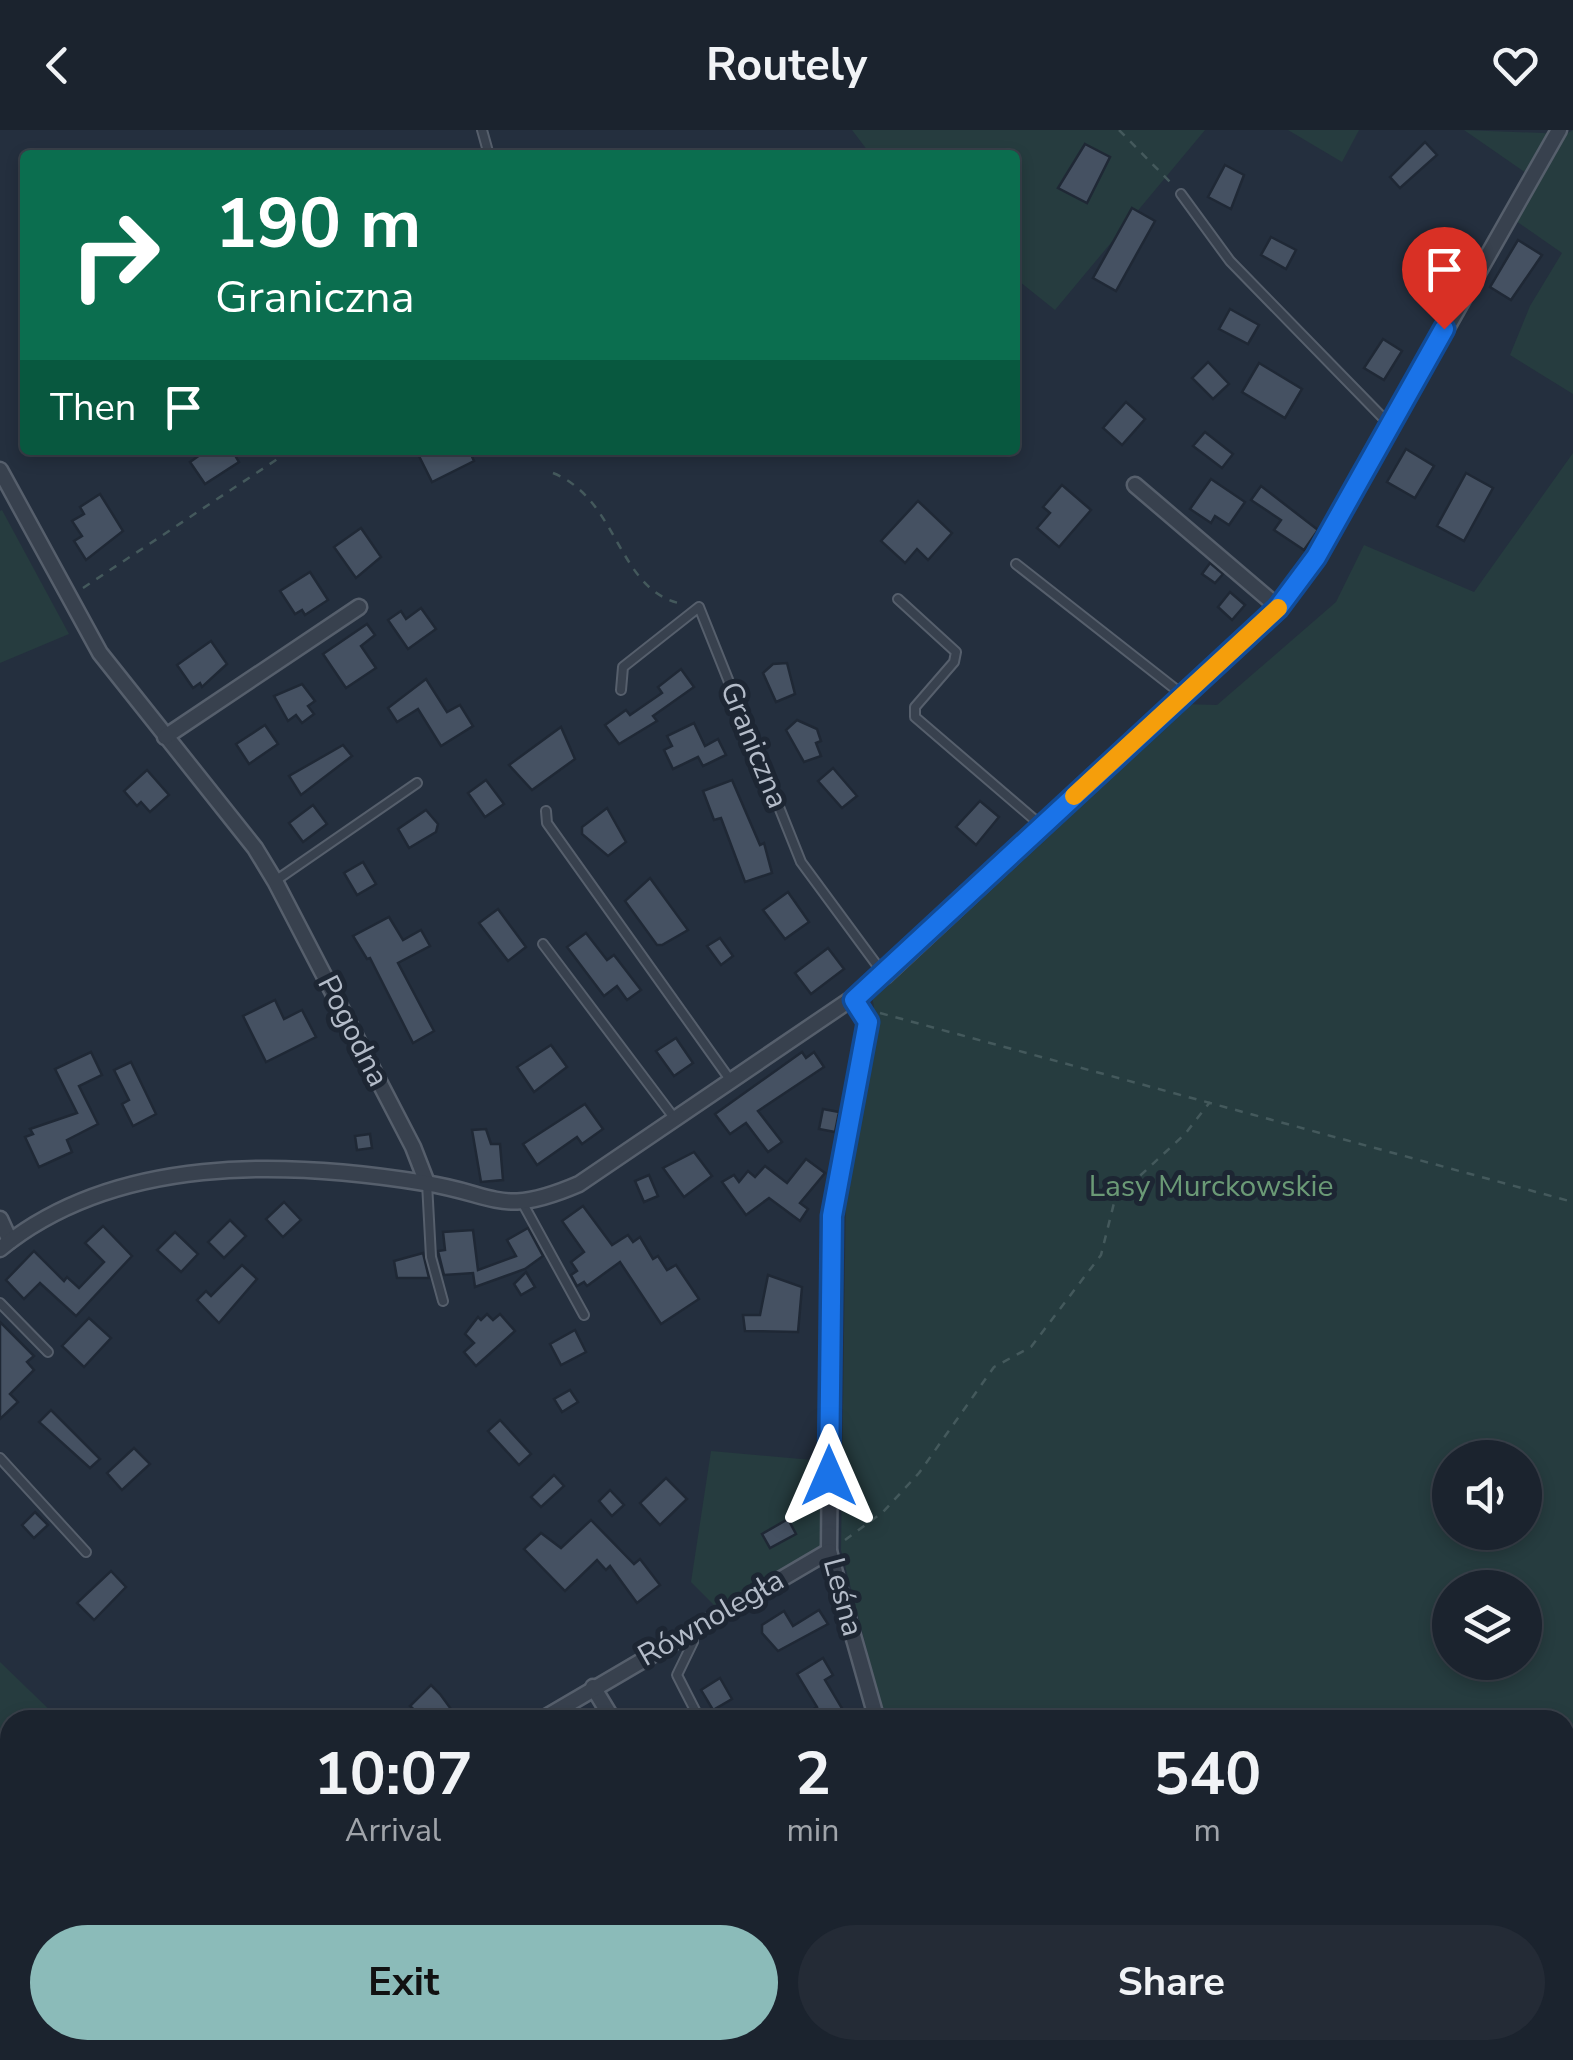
<!DOCTYPE html>
<html lang="en">
<head>
<meta charset="utf-8">
<style>
	:root { --surface:#1b232e; --page:#242b36; --text:#f1f3f6; --muted:#a0a4aa; --line:#39404a; --accent:#8bbbb9 }
	body { margin:0; font-family:"Nunito Sans",sans-serif; background:var(--page); color:var(--text); height:100vh; display:flex; flex-direction:column; font-size:38px; white-space:nowrap }
	* { box-sizing:border-box; margin:0 }
	p { font-size:32px; color:var(--muted) }
	.icon { flex:none; width:55px; height:55px; fill:none; stroke:currentColor; stroke-width:2; stroke-linecap:round; stroke-linejoin:round }
	.map { position:relative; flex:1; overflow:hidden }
	.details { position:absolute; left:0px; top:1580px; width:1575px; height:350px; display:flex; flex-direction:column; background:var(--surface); border-radius:30px 30px 0 0; box-shadow:0 5px 15px #0003,0 0 0 2px var(--line) }
	.details>* { flex:none }
	.banner { position:absolute; left:20px; top:20px; width:1000px; height:305px; border-radius:10px; box-shadow:0 5px 15px #0003,0 0 0 2px var(--line); background:#0b6e4f; color:#fff; overflow:hidden }
	.buttons { position:absolute; left:1432px; top:1310px; display:grid; gap:20px }
	.buttons a { display:grid; place-items:center; width:110px; height:110px; border-radius:50%; background:var(--surface); box-shadow:0 5px 15px #0003,0 0 0 2px var(--line); font-size:50px }
	.pin { position:absolute; display:grid; place-items:center; width:85px; height:85px; color:#fff; margin:-102px -42px; border-radius:50% 50% 50% 0; rotate:-45deg; box-shadow:0 0 10px #0007 }
	.pin .icon { rotate:45deg }
	.me { position:absolute; width:110px; margin:-55px; rotate:0deg; stroke-linejoin:round; filter:drop-shadow(0 0 8px #0008) }
	.turn { display:flex; align-items:center; gap:35px; height:210px; padding:0 30px; font-size:45px }
	.turn .icon { width:130px; height:130px; stroke-width:2.5 }
	.turn b { display:block; font-size:70px; line-height:85px }
	.then { display:flex; align-items:center; height:95px; padding:0 30px; background:#0003; gap:20px; font-size:38px }
	.eta { display:flex; justify-content:space-evenly; align-items:center; height:170px; text-align:center }
	.eta b { font-size:60px; font-weight:700; line-height:70px }
	.button { display:flex; gap:20px; margin-top:auto; padding:20px 30px }
	.button a { flex:1; height:115px; border-radius:60px; background:var(--accent); color:#111; font-size:40px; font-weight:700; line-height:115px; text-align:center }
	.button a+a { background:var(--page); color:var(--text) }
	header { display:flex; justify-content:space-between; align-items:center; height:130px; padding:0 30px; background:var(--surface); font-size:45px; font-weight:700 }
	.map>svg:first-child { display:block }
	.green { fill:#263c3f; fill-rule:evenodd }
	.building { fill:#455162; stroke:#1f2835; stroke-width:2.5 }
	.lines { fill:none; stroke-linecap:round; stroke-linejoin:round }
	.lane-casing { stroke:#565f6c; stroke-width:12 }
	.street-casing { stroke:#565f6c; stroke-width:19 }
	.path { stroke:#44595c; stroke-width:2.5; stroke-dasharray:8 8; stroke-linecap:butt }
	.lane { stroke:#38414e; stroke-width:8 }
	.street { stroke:#38414e; stroke-width:14 }
	.route-casing { stroke:#114b97; stroke-width:25 }
	.route { stroke:#1a73e8; stroke-width:18 }
	.slow { stroke:#f59e0b; stroke-width:18 }
	.labels { text-anchor:middle; dominant-baseline:central; stroke-width:10; stroke-linejoin:round; paint-order:stroke }
	.street-label { font-size:30px; fill:#b4bcc9; stroke:#1d2633 }
	.park-label { font-size:30px; fill:#6b9a76; stroke:#1d2633 }
</style>
</head>
<body>
<header><svg class="icon" aria-label="back" viewBox="0 0 24 24"><path d="M15 5l-7 7 7 7"/></svg>Routely<svg class="icon" aria-label="heart" viewBox="0 0 24 24"><path d="M12 20l-8-8c-3-5 5-10 8-4 3-6 11-1 8 4z"/></svg></header>
<div class="map">
<svg width="1573" height="1930" viewBox="0 0 1573 1930">
	<rect width="100%" height="100%" fill="#242f3e"/>
	<g class="green">
		<path d="M852,0H1205L1055,180L1015,148V25H871Z"/>
		<path d="M1288,0H1359L1342,32Z"/>
		<path d="M1464,0L1566,4L1573,0V264L1510,225L1530,176L1562,123L1516,91L1539,52Z"/>
		<path d="M1573,323V1930H1059L1054,1920H1565V1590H885L841,1420L846,1057C849,1006 886,906 871,864L1183,574L1217,575L1336,472L1364,415L1474,462ZM1450,1328H1525V1402H1450ZM1450,1458H1525V1532H1450Z"/>
		<path d="M2,380L69,504L0,533V381Z"/>
		<path d="M711,1321L823,1331L820,1421L716,1477L691,1452Z"/>
		<path d="M0,1532L60,1590H10L8,1674L0,1666Z"/>
		<path d="M304,1920H480L486,1930H310Z"/>
		<path d="M823,1920H1036L1041,1930H829Z"/>
	</g>
	<g class="building">
		<path d="M1425,12L1437,25L1400,58L1390,47Z"/>
		<path d="M1085,14L1110,27L1087,73L1058,58Z"/>
		<path d="M1225,35L1244,45L1231,79L1208,67Z"/>
		<path d="M1132,78L1155,91L1116,161L1093,148Z"/>
		<path d="M1271,107L1296,120L1286,139L1261,125Z"/>
		<path d="M1518,110L1542,125L1511,170L1490,157Z"/>
		<path d="M1419,125L1440,137L1428,160L1406,148Z"/>
		<path d="M1230,179L1259,195L1248,214L1219,199Z"/>
		<path d="M1383,209L1402,221L1384,250L1364,238Z"/>
		<path d="M1208,232L1229,254L1213,269L1192,248Z"/>
		<path d="M1259,233L1302,259L1285,288L1242,262Z"/>
		<path d="M1126,272L1145,289L1122,315L1103,298Z"/>
		<path d="M1205,302L1233,324L1222,338L1193,316Z"/>
		<path d="M1406,319L1434,336L1415,368L1387,352Z"/>
		<path d="M207,320H232L239,332L205,354L190,332Z"/>
		<path d="M416,320H469L474,331L432,352Z"/>
		<path d="M1466,343L1493,358L1464,411L1437,396Z"/>
		<path d="M1211,349L1245,372L1229,395L1215,386L1211,393L1190,379Z"/>
		<path d="M1062,355L1091,380L1059,417L1037,398L1050,383L1043,377Z"/>
		<path d="M1261,356L1318,400L1304,420L1274,400L1281,390L1251,370Z"/>
		<path d="M100,364L123,401L86,430L74,411L82,406L72,391L84,384L80,377Z"/>
		<path d="M918,371L952,403L928,430L917,419L905,433L881,411Z"/>
		<path d="M361,398L381,427L356,448L334,417Z"/>
		<path d="M1210,433L1223,444L1215,453L1202,444Z"/>
		<path d="M310,442L328,470L305,485L302,480L295,484L280,461Z"/>
		<path d="M1230,462L1245,475L1232,490L1218,477Z"/>
		<path d="M421,478L436,499L408,519L388,490L401,481L406,489Z"/>
		<path d="M367,494L375,505L361,516L376,538L346,558L323,524Z"/>
		<path d="M211,511L227,534L202,557L200,553L193,558L177,535Z"/>
		<path d="M787,533L795,564L776,572L763,543L773,534Z"/>
		<path d="M681,539L694,557L653,586L657,591L619,614L605,595L626,580L630,585L662,563L658,557Z"/>
		<path d="M426,549L447,582L460,575L473,596L441,616L418,579L397,592L388,578Z"/>
		<path d="M302,554L315,571L308,576L314,584L302,593L296,585L288,591L274,566Z"/>
		<path d="M797,590L817,599L821,611L816,613L821,626L804,632L786,600Z"/>
		<path d="M694,593L705,616L718,609L726,625L703,636L698,627L673,639L664,620L672,616L667,606Z"/>
		<path d="M265,595L278,614L249,634L236,614Z"/>
		<path d="M561,597L575,629L532,660L509,635Z"/>
		<path d="M343,615L352,626L301,665L289,646Z"/>
		<path d="M833,638L857,666L842,678L818,651Z"/>
		<path d="M147,640L169,665L150,682L141,672L137,676L124,661Z"/>
		<path d="M486,650L504,674L485,687L468,663Z"/>
		<path d="M732,650L760,715L764,713L772,743L745,752L721,688L714,690L703,661Z"/>
		<path d="M980,671L999,687L976,715L956,697Z"/>
		<path d="M313,675L327,694L303,712L289,693Z"/>
		<path d="M607,678L626,712L608,726L582,704V697Z"/>
		<path d="M426,680L438,694L436,702L409,718L398,699Z"/>
		<path d="M363,732L376,754L357,765L344,743Z"/>
		<path d="M650,748L688,800L662,815H657L625,771Z"/>
		<path d="M788,762L809,792L785,809L763,780Z"/>
		<path d="M498,779L526,817L508,831L479,793Z"/>
		<path d="M389,787L403,810L421,800L430,816L398,833L434,901L413,913L370,828L367,829L353,806Z"/>
		<path d="M586,803L607,830L614,825L641,860L627,870L617,856L604,866L567,817Z"/>
		<path d="M720,808L733,826L721,835L707,816Z"/>
		<path d="M828,818L844,839L811,864L795,843Z"/>
		<path d="M275,870L284,889L302,880L316,907L266,932L243,886Z"/>
		<path d="M676,908L693,933L674,946L656,921Z"/>
		<path d="M551,915L567,937L534,962L517,937Z"/>
		<path d="M91,922L102,945L79,956L98,994L67,1010L72,1022L39,1037L25,1007L33,1004L30,999L77,983L55,939Z"/>
		<path d="M802,922L806,928L814,922L824,937L758,981L782,1012L768,1022L746,993L730,1004L715,984Z"/>
		<path d="M131,932L156,984L133,996L122,974L129,970L114,940Z"/>
		<path d="M585,974L603,999L582,1014L577,1007L537,1035L523,1014Z"/>
		<path d="M823,979L839,982L835,1002L819,999Z"/>
		<path d="M486,999L491,1014H500L503,1050L481,1052L472,1000Z"/>
		<path d="M370,1004L372,1018L357,1020L355,1006Z"/>
		<path d="M694,1022L712,1046L684,1067L663,1038Z"/>
		<path d="M806,1029L825,1043L800,1073L808,1079L800,1091L769,1068L746,1085L722,1052L734,1045L739,1052L748,1041L755,1047L765,1036L787,1053Z"/>
		<path d="M649,1045L658,1066L644,1072L635,1051Z"/>
		<path d="M284,1072L301,1090L283,1107L266,1089Z"/>
		<path d="M583,1076L612,1115L628,1105L633,1112L640,1107L653,1129L658,1126L667,1140L676,1135L699,1169L661,1194L620,1132L587,1156L584,1152L577,1156L571,1145L577,1141L571,1132L584,1122L562,1091Z"/>
		<path d="M230,1090L246,1106L224,1128L208,1112Z"/>
		<path d="M103,1096L132,1126L76,1186L40,1153L24,1169L6,1150L34,1121L64,1151L67,1147L79,1158L104,1132L85,1113Z"/>
		<path d="M528,1098L543,1126L525,1139L475,1157L473,1143L444,1145L438,1121L445,1120L443,1102L473,1100L478,1140L516,1126L507,1110Z"/>
		<path d="M175,1102L198,1124L181,1142L157,1120Z"/>
		<path d="M423,1123L429,1148H397L394,1131Z"/>
		<path d="M242,1135L257,1149L219,1193L197,1170L206,1161L211,1166Z"/>
		<path d="M526,1142L535,1157L521,1165L514,1154Z"/>
		<path d="M768,1145L802,1157L798,1202L745,1201L743,1185H760Z"/>
		<path d="M487,1184L493,1190L500,1184L515,1201L476,1236L464,1222L474,1213L465,1204L478,1187L481,1190Z"/>
		<path d="M89,1188L111,1208L84,1237L62,1216Z"/>
		<path d="M0,1192L34,1226L27,1232L34,1240L10,1264L18,1272L0,1289Z"/>
		<path d="M575,1200L586,1222L561,1235L550,1214Z"/>
		<path d="M570,1260L578,1272L562,1282L554,1269Z"/>
		<path d="M51,1280L100,1329L90,1338L39,1292Z"/>
		<path d="M500,1290L531,1324L519,1335L488,1301Z"/>
		<path d="M134,1318L150,1334L122,1360L107,1343Z"/>
		<path d="M554,1345L564,1356L541,1377L531,1367Z"/>
		<path d="M666,1348L687,1369L660,1395L640,1373Z"/>
		<path d="M610,1360L624,1375L612,1386L599,1371Z"/>
		<path d="M35,1382L48,1395L34,1408L22,1395Z"/>
		<path d="M788,1389L796,1404L770,1418L762,1404Z"/>
		<path d="M591,1390L634,1434L640,1429L660,1455L637,1473L610,1436L606,1440L597,1430L565,1461L524,1419L541,1403L561,1418Z"/>
		<path d="M111,1441L126,1457L94,1490L77,1473Z"/>
		<path d="M819,1480L828,1494L778,1521L762,1503V1495L784,1481L793,1496Z"/>
		<path d="M823,1528L833,1545L825,1550L849,1590H795L817,1577L797,1544Z"/>
		<path d="M720,1548L732,1569L713,1580L701,1560Z"/>
		<path d="M431,1555L440,1564L459,1590H425L410,1576Z"/>
	</g>
	<g class="lines">
		<g class="lane-casing">
			<g id="lane">
				<path d="M482,0L489,25"/>
				<path d="M1181,64L1230,131L1389,294"/>
				<path d="M1016,434L1183,565"/>
				<path d="M898,469L956,522L954,532L915,577V587L1042,696"/>
				<path d="M621,560L623,537L699,477L801,732L885,846"/>
				<path d="M546,681L547,693L731,951"/>
				<path d="M275,751L417,653"/>
				<path d="M543,814L675,989"/>
				<path d="M427,1053L431,1127L443,1171"/>
				<path d="M522,1072L584,1185"/>
				<path d="M0,1173L48,1222"/>
				<path d="M0,1328L86,1422"/>
				<path d="M690,1500L693,1512L677,1545L700,1590"/>
				<path d="M0,1860L10,1871"/>
			</g>
		</g>
		<g class="street-casing">
			<g id="street">
				<path d="M0,340L100,523L255,718L275,751L413,1017L427,1053"/>
				<path d="M1135,355L1279,478"/>
				<path d="M165,607L359,477"/>
				<path d="M854,871L868,892L832,1086L829,1421L877,1590"/>
				<path d="M0,1089L10,1111"/>
				<path d="M0,1119C115,1025 284,1030 425,1053C497,1064 500,1088 579,1054L885,846L1279,478L1317,427L1559,0"/>
				<path d="M593,1557L613,1590"/>
				<path d="M541,1590L829,1421"/>
				<path d="M583,1920L589,1930"/>
				<path d="M738,1920L744,1930"/>
				<path d="M1048,1920L1053,1930"/>
				<path d="M0,1925L10,1919"/>
			</g>
		</g>
		<g class="path">
			<path d="M1119,0L1173,55"/>
			<path d="M553,343C620,370 617,462 683,474"/>
			<path d="M83,458L291,320"/>
			<path d="M880,883L1573,1072"/>
			<path d="M845,1410L883,1382L919,1343L994,1237L1031,1217L1101,1125L1115,1069L1185,1004L1210,972"/>
		</g>
		<use href="#lane" class="lane"/>
		<use href="#street" class="street"/>
	</g>
	<g class="lines">
		<g class="route-casing">
			<path id="route" d="M829,1346L832,1086L868,892L854,870L1278,478L1316,427L1444,199"/>
		</g>
		<use href="#route" class="route"/>
		<path class="slow" d="M1074,666L1278,478"/>
	</g>
	<g class="labels">
		<g class="street-label">
			<text transform="translate(754 615) rotate(68)">Graniczna</text>
			<text transform="translate(353 901) rotate(63)">Pogodna</text>
			<text transform="translate(843 1467) rotate(75)">Leśna</text>
			<text transform="translate(711 1488) rotate(-30)">Równoległa</text>
		</g>
		<g class="park-label">
			<text x="1211" y="1056">Lasy Murckowskie</text>
		</g>
	</g>
</svg>
<div class="buttons">
<a><svg class="icon" aria-label="sound" viewBox="0 0 24 24"><path d="M4 9h4l5-4v14l-5-4H4zM17 9q2 3 0 6"/></svg></a>
<a><svg class="icon" aria-label="layers" viewBox="0 0 24 24"><path d="M12 4l9 5-9 5-9-5zM3 14l9 5 9-5"/></svg></a>
</div>
<div class="pin" style="left:1444px;top:199px;background:#d93025"><svg class="icon" aria-label="arrive" viewBox="0 0 24 24"><path d="M6 21V4h12l-3 4 3 4H6"/></svg></div>
<svg class="me" style="left:829px;top:1346px" viewBox="-20 -20 40 40"><path d="M0-17L14 15 0 8-14 15z" fill="#1a73e8" stroke="#fff" stroke-width="4"/></svg>
<div class="banner">
<div class="turn"><svg class="icon" aria-label="right" viewBox="0 0 24 24"><path d="M7 20v-9h11M14 6l5 5-5 5"/></svg><div><b>190 m</b>Graniczna</div></div>
<div class="then">Then<svg class="icon" aria-label="arrive" viewBox="0 0 24 24"><path d="M6 21V4h12l-3 4 3 4H6"/></svg></div>
</div>
<section class="details">
<div class="eta">
<div><b>10:07</b><p>Arrival</p></div>
<div><b>2</b><p>min</p></div>
<div><b>540</b><p>m</p></div>
</div>
<div class="button"><a>Exit</a><a>Share</a></div>
</section>
</div>
</body>
</html>
